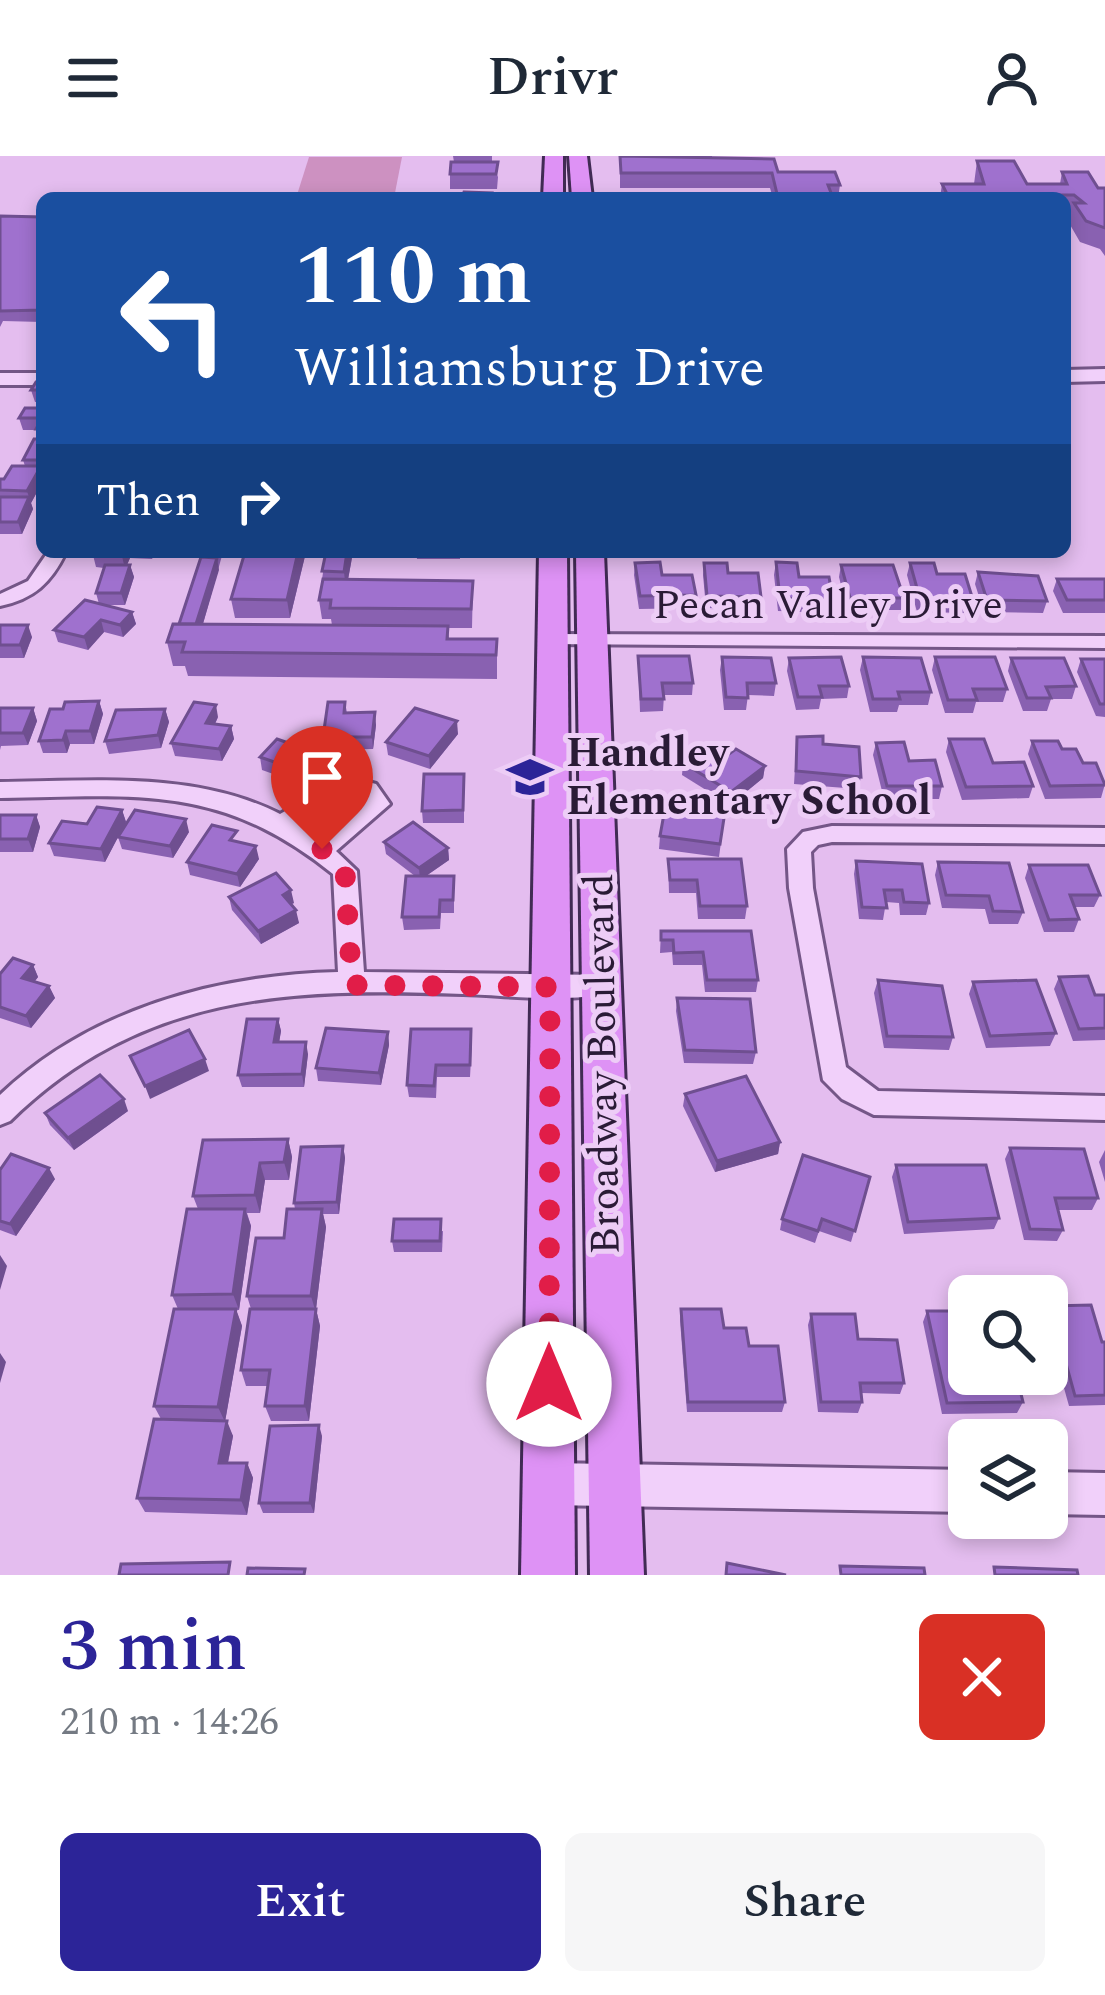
<!DOCTYPE html>
<html lang="en">
<head>
<meta charset="utf-8">
<style>
	:root { --surface:#fff; --page:#f6f6f7; --text:#1f2937; --muted:#747a83; --accent:#2c2498 }
	body { margin:0; font-family:Spectral,serif; background:var(--page); color:var(--text); height:100vh; display:flex; flex-direction:column; font-size:45px; white-space:nowrap }
	* { box-sizing:border-box; margin:0 }
	p { font-size:39px; color:var(--muted) }
	.icon { flex:none; width:66px; height:66px; fill:none; stroke:currentColor; stroke-width:2; stroke-linecap:round; stroke-linejoin:round }
	.map { position:relative; height:1419px; overflow:hidden }
	.details { display:flex; flex-direction:column; background:var(--surface); flex:1 }
	.details>* { flex:none }
	.guide { position:absolute; left:36px; top:36px; width:1035px; height:366px; border-radius:18px; box-shadow:0 6px 18px #0003; background:#1a4fa0; color:#fff; overflow:hidden }
	.controls { position:absolute; left:948px; top:1119px; display:grid; gap:24px }
	.controls a { display:grid; place-items:center; width:120px; height:120px; border-radius:18px; background:var(--surface); box-shadow:0 6px 18px #0003; font-size:60px }
	.pin { position:absolute; display:grid; place-items:center; width:102px; height:102px; color:#fff; margin:-123px -51px; border-radius:50% 50% 50% 0; rotate:-45deg; box-shadow:0 0 12px #0007 }
	.pin .icon { rotate:45deg }
	.me { position:absolute; width:132px; margin:-66px; rotate:0deg; stroke-linejoin:round; filter:drop-shadow(0 0 9px #0008) }
	.turn { display:flex; align-items:center; gap:42px; height:252px; padding:0 60px; font-size:54px }
	.turn .icon { width:156px; height:156px; stroke-width:2.5 }
	.turn b { display:block; font-size:84px; line-height:102px }
	.then { display:flex; align-items:center; height:114px; padding:0 60px; background:#0003; gap:24px; font-size:45px }
	.round { display:grid; place-items:center; flex:none; width:126px; height:126px; border-radius:18px; background:var(--page) }
	.head { display:flex; align-items:center; justify-content:space-between; height:204px; padding:0 60px }
	h1 { font-size:72px; font-weight:600; line-height:90px; color:var(--accent) }
	.action { display:flex; gap:24px; margin-top:auto; padding:24px 60px }
	.action a { flex:1; height:138px; border-radius:18px; background:var(--accent); color:#fff; font-size:48px; font-weight:600; line-height:138px; text-align:center }
	.action a+a { background:var(--page); color:var(--text) }
	header { display:flex; justify-content:space-between; align-items:center; height:156px; padding:0 60px; background:var(--surface); font-size:54px; font-weight:600 }
	.map>svg:first-child { display:block }
	.green { fill:#cd91c1 }
	.lines { fill:none; stroke-linecap:round; stroke-linejoin:round }
	.minor-casing { stroke:#745687; stroke-width:6 }
	.tertiary-casing { stroke:#745687; stroke-width:6 }
	.primary-casing { stroke:#412b54; stroke-width:6 }
	.minor { fill:#f1d0fa; fill-rule:evenodd }
	.tertiary { fill:#f1d0fa; fill-rule:evenodd }
	.primary { fill:#de92f5; fill-rule:evenodd }
	.wall { fill:#8961b1 }
	.shaded-wall { fill:#6f4f90 }
	.building { fill:#9f71ce; stroke:#6f4f90; stroke-width:3 }
	.route { stroke:#e11d48; stroke-width:21; stroke-dasharray:0 37.8 }
	.labels { text-anchor:middle; dominant-baseline:central; stroke-width:10; stroke-linejoin:round; paint-order:stroke }
	.street-label { font-size:42px; fill:#2a1b36; stroke:#edcdf6 }
	.poi-label { font-size:42px; font-weight:bold; fill:#2a1b36; stroke:#edcdf6; text-anchor:start }
</style>
</head>
<body>
<header><svg class="icon" aria-label="menu" viewBox="0 0 24 24"><path d="M4 6h16M4 12h16M4 18h16"/></svg>Drivr<svg class="icon" aria-label="person" viewBox="0 0 24 24"><circle cx="12" cy="8" r="4"/><path d="M4 21q1-7 8-7t8 7"/></svg></header>
<div class="map">
<svg width="1105" height="1419" viewBox="0 0 1105 1419">
	<rect width="100%" height="100%" fill="#e4bdef"/>
	<path class="green" d="M309,1H402L394,42H296Z"/>
	<g class="lines">
		<g class="minor-casing">
			<g id="minor">
				<path d="M48,396H66C51,427 34,443 0,450V438L28,425Z"/>
				<path d="M551,478L1105,480V492L544,488V480Z"/>
				<path d="M346,620L376,628L390,648L336,695L357,715L364,816L601,819L610,822L614,829L610,836C572,848 504,839 463,838C291,832 142,836 10,965L0,969V939C90,853 216,819 338,816L333,718C221,627 136,640 0,642V626C93,625 195,615 280,658ZM349,636L360,639L366,646L320,682L299,669Z"/>
				<path d="M832,670L1105,672V688L832,686L818,689L811,696L813,732L846,911L878,935L1105,940V964L874,959L842,943L823,924L789,732L787,693L803,676Z"/>
			</g>
		</g>
		<g class="tertiary-casing">
			<g id="tertiary">
				<path d="M1105,213V225L1065,226V214Z"/>
				<rect x="0" y="217" width="42" height="12"/>
				<path d="M548,1307L969,1314V1356L548,1349L533,1343L527,1328L533,1313Z"/>
				<path d="M1047,1316L1105,1317V1359L1047,1358Z"/>
			</g>
		</g>
		<g class="primary-casing">
			<g id="primary">
				<path d="M545,0H563V42H543Z"/>
				<path d="M569,0H587L592,42H572Z"/>
				<path d="M539,396H567L575,1419H521Z"/>
				<path d="M576,396H604L644,1419H590Z"/>
			</g>
		</g>
		<use href="#minor" class="minor"/>
		<use href="#tertiary" class="tertiary"/>
		<use href="#primary" class="primary"/>
	</g>
	<g class="wall">
		<path d="M453,0H492V6L498,21L497,33H450V18L454,6Z"/>
		<path d="M620,0H712V2L840,29L838,42H773L770,32H620Z"/>
		<path d="M977,5L1027,28H1060L1062,16L1098,32H1105V100L1100,93L1080,86L1069,67L1070,60L1065,59V42H940L942,28H974Z"/>
		<path d="M0,60L42,61V166L3,165L0,171Z"/>
		<path d="M42,226V246H35L31,234Z"/>
		<path d="M42,252V327L31,347L33,353L22,378H0V323H4L25,310L23,304L39,283L36,274H23L19,262Z"/>
		<path d="M95,396H156L152,403L130,402L127,409H130L134,421L125,449H104L132,456L136,468L123,481L104,476L88,494L58,486L54,474L99,448L96,437L104,412L96,411L93,399Z"/>
		<path d="M201,396H223L203,468L332,469L331,463H322L319,444L326,396H353L348,424L473,425L472,472H448L449,483H497V523L188,520L185,510H173L167,486L179,468L202,401Z"/>
		<path d="M416,396H460V403H417Z"/>
		<path d="M305,400L290,462H235L231,443Z"/>
		<path d="M776,406L833,444L831,457L778,455L774,419Z"/>
		<path d="M635,407L662,419L696,439L695,452L639,453L634,419Z"/>
		<path d="M704,407L728,417L761,441L759,453L706,452L703,419Z"/>
		<path d="M910,407L937,418L973,444L970,457L917,456L907,419Z"/>
		<path d="M841,409L904,442L901,454H847L839,421Z"/>
		<path d="M978,416L1047,445L1043,457L984,456L975,428Z"/>
		<path d="M1057,423H1105V457H1063L1053,435Z"/>
		<path d="M0,469L32,481L24,502H0Z"/>
		<path d="M638,500L693,527L692,539H664L663,555L640,556Z"/>
		<path d="M722,501L776,527L774,540L748,539L746,554H724L720,514Z"/>
		<path d="M863,501L931,536L928,549H899L897,556H870L860,514Z"/>
		<path d="M935,501L1007,533L1003,546H976L973,557H945L932,514Z"/>
		<path d="M789,502L849,530L847,542L821,543L819,553L796,554L787,515Z"/>
		<path d="M1011,502L1076,530L1072,543H1051L1047,555H1023L1008,515Z"/>
		<path d="M1081,503H1105V561L1096,560L1077,516Z"/>
		<path d="M99,545L103,558L94,588H70L67,597H43L39,585L63,553Z"/>
		<path d="M345,546L347,557L376,569L373,593L325,594L323,581Z"/>
		<path d="M0,552H33L37,565L28,589L1,590L0,594Z"/>
		<path d="M165,553L169,566L161,592L109,598L105,585Z"/>
		<path d="M218,561L215,568L231,570L234,583L222,605L175,600L171,587Z"/>
		<path d="M458,578L430,613L388,599L386,586Z"/>
		<path d="M797,581L823,588L861,621L858,633L794,628Z"/>
		<path d="M949,583L1033,630L1029,642L962,644L946,596Z"/>
		<path d="M1032,585L1062,593L1083,607L1105,628L1101,642L1045,643L1028,598Z"/>
		<path d="M876,587L909,605L942,630L939,643H884L873,599Z"/>
		<path d="M294,589L296,602L279,620L262,614L260,601Z"/>
		<path d="M683,607L765,610L763,622L730,649L682,619Z"/>
		<path d="M464,618V667H423L422,655Z"/>
		<path d="M726,649L719,701L659,693L660,680Z"/>
		<path d="M122,654L126,666L121,677L189,676L173,702L122,693L118,681L105,706L54,700L49,687L87,668Z"/>
		<path d="M0,659H36L40,671L33,696H0Z"/>
		<path d="M239,686L259,703L240,731L190,719L187,706Z"/>
		<path d="M384,686L448,692L449,704L426,720H454V757H441L440,773L404,774L402,761L415,720L386,698Z"/>
		<path d="M668,703L747,750L745,763H698L696,737H669Z"/>
		<path d="M856,705L929,747L926,759H900L899,747L886,746L883,764L859,763L854,718Z"/>
		<path d="M938,706L1023,756L1018,768H989L985,753L942,752L935,719Z"/>
		<path d="M1029,709L1100,739L1094,751H1075L1079,763L1074,776H1044L1025,722Z"/>
		<path d="M229,741L294,747L291,748L299,767L261,788L232,754Z"/>
		<path d="M661,775L758,824L756,836H705L702,809H673L672,796L660,797Z"/>
		<path d="M33,809L38,821L35,825L49,830L55,842L31,872L0,862V818Z"/>
		<path d="M1059,821L1095,839H1105V884L1073,885L1054,833Z"/>
		<path d="M878,824L953,881L949,894L884,892L874,837Z"/>
		<path d="M973,826L1056,877L1050,890L986,892L969,838Z"/>
		<path d="M677,842L756,896L753,908L684,907L676,855Z"/>
		<path d="M278,863L281,875L279,886L308,898L304,931H242L238,919Z"/>
		<path d="M388,876L389,889L381,929L318,925L316,912Z"/>
		<path d="M472,885L470,921H437L436,942L409,941L407,929Z"/>
		<path d="M685,938L780,986L778,998L715,1016L683,950Z"/>
		<path d="M128,955L74,994L50,969L45,957Z"/>
		<path d="M288,983L292,1001L289,1024H265L260,1057H247L251,1070L239,1154H236L242,1170L225,1265L233,1280L228,1307H247L253,1322L247,1359L145,1356L137,1342L161,1263L154,1250L178,1153L172,1139L198,1053L193,1040Z"/>
		<path d="M343,990L345,1002L339,1058H323L326,1071L316,1153L320,1170L309,1265H271L265,1250L268,1230H246L241,1214L251,1153L247,1140L284,1082L295,1053L294,1047Z"/>
		<path d="M1010,992L1098,1042L1092,1054H1058L1063,1074L1057,1085L1024,1084L1005,1003Z"/>
		<path d="M1105,994V1026L1099,1006Z"/>
		<path d="M896,1009L999,1062L994,1073L904,1078L892,1021Z"/>
		<path d="M0,1014L55,1023L16,1080L0,1074Z"/>
		<path d="M870,1021L851,1086L819,1075L815,1087L780,1074L782,1063Z"/>
		<path d="M443,1075L442,1096H394L392,1085Z"/>
		<path d="M1050,1150L1105,1186V1249L1069,1250L1047,1171V1156Z"/>
		<path d="M681,1153L724,1172L749,1190L785,1246L782,1256H687L680,1164Z"/>
		<path d="M927,1155L969,1218L1023,1246L1017,1257L942,1258L923,1166Z"/>
		<path d="M811,1158L858,1183L904,1227L900,1238L861,1237L862,1246L858,1257L818,1256L808,1169Z"/>
		<path d="M322,1280L314,1357H263L259,1347Z"/>
	</g>
	<g class="shaded-wall">
		<path d="M41,310L42,327L31,347L27,335Z"/>
		<path d="M29,341L33,353L22,378L18,366Z"/>
		<path d="M124,396H128L130,402L125,413L122,400Z"/>
		<path d="M298,396H304L305,400L290,462L287,444Z"/>
		<path d="M347,396H353L346,434L344,416Z"/>
		<path d="M217,402L219,414L198,484L195,472Z"/>
		<path d="M130,409L134,421L125,449L121,437Z"/>
		<path d="M132,456L136,468L123,481L120,469Z"/>
		<path d="M101,464L104,476L88,494L84,481Z"/>
		<path d="M28,469L32,481L24,502L20,489Z"/>
		<path d="M99,545L103,558L94,588L90,575Z"/>
		<path d="M216,549L218,561L209,580L206,567Z"/>
		<path d="M33,552L37,565L28,589L23,577Z"/>
		<path d="M165,553L169,566L161,592L158,579Z"/>
		<path d="M375,556L376,569L373,593L372,581Z"/>
		<path d="M457,565L458,578L430,613L429,600Z"/>
		<path d="M231,570L234,583L222,605L219,593Z"/>
		<path d="M66,575L70,588L67,597L63,584Z"/>
		<path d="M294,589L296,602L279,620L277,607Z"/>
		<path d="M765,610L763,622L730,649L731,636Z"/>
		<path d="M122,654L126,666L105,706L101,693Z"/>
		<path d="M36,659L40,671L33,696L28,683Z"/>
		<path d="M186,663L189,676L173,702L170,690Z"/>
		<path d="M256,690L259,703L240,731L237,718Z"/>
		<path d="M448,692L449,704L420,724L419,712Z"/>
		<path d="M291,734L294,747L285,751L283,739Z"/>
		<path d="M296,754L299,767L261,788L258,775Z"/>
		<path d="M33,809L38,821L28,834L22,822Z"/>
		<path d="M49,830L55,842L31,872L26,860Z"/>
		<path d="M278,863L281,875L277,899L274,886Z"/>
		<path d="M388,876L389,889L381,929L379,917Z"/>
		<path d="M306,886L308,898L304,931L302,918Z"/>
		<path d="M205,903L209,915L150,943L145,930Z"/>
		<path d="M124,943L128,955L74,994L68,982Z"/>
		<path d="M288,983L292,1001L289,1024L284,1006Z"/>
		<path d="M780,986L778,998L715,1016L717,1005Z"/>
		<path d="M343,990L345,1002L339,1058L337,1046Z"/>
		<path d="M260,1007L265,1024L260,1057L255,1039Z"/>
		<path d="M49,1012L55,1023L16,1080L10,1068Z"/>
		<path d="M245,1053L251,1070L239,1154L233,1138Z"/>
		<path d="M322,1053L326,1071L316,1153L320,1170L309,1265L305,1250L316,1157L311,1140Z"/>
		<path d="M0,1099L7,1110L0,1134Z"/>
		<path d="M236,1153L242,1170L225,1266L218,1251Z"/>
		<path d="M0,1197L6,1206L0,1227Z"/>
		<path d="M227,1265L233,1280L225,1321L219,1307Z"/>
		<path d="M319,1269L322,1280L314,1357L310,1347Z"/>
		<path d="M247,1307L253,1322L247,1359L241,1344Z"/>
	</g>
	<g class="building">
		<path d="M620,0L774,3L778,16H835L840,29H828L833,42H778L772,17H621Z"/>
		<path d="M977,5H1014L1027,28H1067L1062,16H1088L1098,32H1105V72L1086,65L1074,47H1084L1074,39H1028L1030,42H949L942,28H984Z"/>
		<path d="M451,6H498L496,18H450Z"/>
		<path d="M464,36L492,37L491,42H462Z"/>
		<path d="M655,38H696L697,42H655Z"/>
		<path d="M0,60L42,61V154L0,155Z"/>
		<path d="M36,226H42V234H31Z"/>
		<path d="M25,252H42V273H36L42,262H19Z"/>
		<path d="M34,283H42V304H23Z"/>
		<path d="M12,310H41L27,335L0,334V323H4Z"/>
		<path d="M0,341H29L18,366H0Z"/>
		<path d="M95,396H124L122,400L93,399Z"/>
		<path d="M245,396H298L287,444L231,443Z"/>
		<path d="M326,396H347L344,416L322,415Z"/>
		<path d="M201,401L217,402L196,468H179Z"/>
		<path d="M660,406L662,419H692L696,439L640,440L635,407Z"/>
		<path d="M776,406L797,407L799,421H829L833,444L780,442Z"/>
		<path d="M704,407H727L728,417H758L761,441L707,440Z"/>
		<path d="M910,407H934L937,418H965L973,444L920,443Z"/>
		<path d="M105,409H130L121,437H96Z"/>
		<path d="M841,409H893L904,442H850Z"/>
		<path d="M978,416L1038,420L1047,445L987,444Z"/>
		<path d="M323,423L473,425L471,453L330,452L331,444H319Z"/>
		<path d="M1057,423H1105V444H1067Z"/>
		<path d="M85,444L132,456L120,469L101,464L84,481L54,474Z"/>
		<path d="M173,468L448,470L447,483H497L496,499L182,496L185,486H167Z"/>
		<path d="M0,469H28L20,489H0Z"/>
		<path d="M638,500H689L693,527H662L664,543H641Z"/>
		<path d="M722,501L771,502L776,527H747L748,542L726,541Z"/>
		<path d="M841,501L849,530H819L822,541H798L789,502Z"/>
		<path d="M863,501L921,502L931,536H898L900,543H873Z"/>
		<path d="M935,501H995L1007,533H973L977,544H948Z"/>
		<path d="M1011,502H1064L1076,530L1046,531L1051,542H1027Z"/>
		<path d="M1081,503H1105V548H1100Z"/>
		<path d="M99,545L90,575H66L63,584L39,585L50,553H63L65,546Z"/>
		<path d="M194,546L216,549L206,567L231,570L219,593L171,587Z"/>
		<path d="M328,546H345L344,557L375,556L372,581H323Z"/>
		<path d="M0,552H33L23,577H0Z"/>
		<path d="M415,552L457,565L429,600L386,586Z"/>
		<path d="M165,553L158,579L105,585L116,554Z"/>
		<path d="M823,580V588L859,591L861,621L796,615L797,581Z"/>
		<path d="M277,583L294,589L277,607L260,601Z"/>
		<path d="M949,583H984L993,607L1024,606L1033,630L966,631Z"/>
		<path d="M1032,585H1058L1062,593H1076L1083,607H1096L1105,629L1050,630Z"/>
		<path d="M904,586L909,605L935,604L942,630H887L876,587Z"/>
		<path d="M703,592L722,603L736,593L765,610L731,636L683,607Z"/>
		<path d="M424,618H464L463,654L422,655Z"/>
		<path d="M667,641L726,649L720,688L660,680Z"/>
		<path d="M97,651L122,654L101,693L49,687L62,665L87,668Z"/>
		<path d="M135,654L186,663L170,690L118,681Z"/>
		<path d="M0,659H36L28,683H0Z"/>
		<path d="M413,666L448,692L419,712L384,686Z"/>
		<path d="M212,669L237,675L230,684L256,690L237,718L187,706Z"/>
		<path d="M668,703H741L747,750H700L697,724H670Z"/>
		<path d="M856,705L922,708L929,747L904,746L902,734H884L887,752L862,751Z"/>
		<path d="M938,706L1009,707L1023,756L993,755L989,740L946,739Z"/>
		<path d="M1029,709H1088L1100,739H1070L1079,763L1049,764Z"/>
		<path d="M276,717L291,734L283,739L296,754L258,775L229,741Z"/>
		<path d="M406,720H454L453,744H440L439,761H402Z"/>
		<path d="M661,775H751L758,824H707L703,796L674,797L673,784H661Z"/>
		<path d="M13,802L33,809L22,822L49,830L26,860L0,851V818Z"/>
		<path d="M1088,820L1095,839H1105V872L1079,873L1059,821Z"/>
		<path d="M878,824L942,830L953,881L887,880Z"/>
		<path d="M1036,824L1056,877L990,880L973,826Z"/>
		<path d="M677,842L750,843L756,896L685,894Z"/>
		<path d="M247,863H278L274,886H306L302,918L238,919Z"/>
		<path d="M326,872L388,876L379,917L316,912Z"/>
		<path d="M411,873H471L470,909H436L434,930L407,929Z"/>
		<path d="M189,874L205,903L145,930L130,900Z"/>
		<path d="M100,919L124,943L68,982L45,957Z"/>
		<path d="M746,920L780,986L717,1005L685,938Z"/>
		<path d="M288,983L284,1006L260,1007L255,1039L193,1040L203,984Z"/>
		<path d="M343,990L337,1046L294,1047L301,991Z"/>
		<path d="M1010,992L1084,993L1098,1042H1055L1063,1074L1030,1073Z"/>
		<path d="M11,998L49,1012L10,1068L0,1065V1014Z"/>
		<path d="M803,999L870,1021L855,1075L822,1063L818,1075L782,1063Z"/>
		<path d="M896,1009H986L999,1062L908,1066Z"/>
		<path d="M187,1053H245L233,1138L172,1139Z"/>
		<path d="M287,1053H322L311,1140H247L256,1082H284Z"/>
		<path d="M394,1063H441L440,1085H392Z"/>
		<path d="M1091,1149L1102,1186H1105V1239L1075,1240L1050,1150Z"/>
		<path d="M174,1153H236L218,1251L154,1250Z"/>
		<path d="M250,1153H316L305,1250H265L270,1214H241Z"/>
		<path d="M681,1153H721L724,1172H746L749,1190H778L785,1246H688Z"/>
		<path d="M927,1155H969V1218H1016L1023,1246L947,1247Z"/>
		<path d="M811,1158H855L858,1183L897,1184L904,1227H860L862,1246H821Z"/>
		<path d="M154,1263L227,1265L219,1307H247L241,1344L137,1342Z"/>
		<path d="M319,1269L310,1347H259L270,1270Z"/>
		<path d="M230,1406L228,1419H119L121,1408Z"/>
		<path d="M727,1407L786,1419H726Z"/>
		<path d="M840,1410L924,1412L925,1419H841Z"/>
		<path d="M994,1411L1077,1414L1078,1419H995Z"/>
		<path d="M248,1412L305,1413L304,1419H247Z"/>
	</g>
	<g class="lines">
		<path class="route" d="M322,693L345,715L352,829L550,831L549,1228"/>
	</g>
	<defs>
		<g id="school-bare" transform="scale(3.6)"><path d="M0-5L7-2L0 1L-7-2ZM-4 1L0 2.5L4 1V4Q0 6-4 4Z" fill="#2c2498" stroke="#edcdf6" stroke-width="2.5" paint-order="stroke"/></g>
	</defs>
	<g fill-rule="evenodd">
		<use href="#school-bare" x="530" y="621"/>
	</g>
	<g class="labels">
		<g class="street-label">
			<text x="828" y="449">Pecan Valley Drive</text>
			<text transform="translate(603 908) rotate(-91)">Broadway Boulevard</text>
		</g>
		<g class="poi-label">
			<text x="566" y="597">Handley<tspan x="566" dy="48">Elementary School</tspan></text>
		</g>
	</g>
</svg>
<div class="controls">
<a><svg class="icon" aria-label="search" viewBox="0 0 24 24"><circle cx="10" cy="10" r="6"/><path d="M15 15l6 6"/></svg></a>
<a><svg class="icon" aria-label="layers" viewBox="0 0 24 24"><path d="M12 4l9 5-9 5-9-5zM3 14l9 5 9-5"/></svg></a>
</div>
<div class="pin" style="left:322px;top:693px;background:#d93025"><svg class="icon" aria-label="arrive" viewBox="0 0 24 24"><path d="M6 21V4h12l-3 4 3 4H6"/></svg></div>
<svg class="me" style="left:549px;top:1228px" viewBox="-20 -20 40 40"><circle r="19" fill="#fff"/><path d="M0-13L10 11 0 6-10 11z" fill="#e11d48"/></svg>
<div class="guide">
<div class="turn"><svg class="icon" aria-label="left" viewBox="0 0 24 24"><path d="M17 20v-9H6M10 6l-5 5 5 5"/></svg><div><b>110 m</b>Williamsburg Drive</div></div>
<div class="then">Then<svg class="icon" aria-label="right" viewBox="0 0 24 24"><path d="M7 20v-9h11M14 6l5 5-5 5"/></svg></div>
</div>
</div>
<section class="details">
<div class="head"><div><h1>3 min</h1><p>210 m · 14:26</p></div><a class="round" style="background:#d93025;color:#fff"><svg class="icon" aria-label="close" viewBox="0 0 24 24"><path d="M6 6l12 12M18 6L6 18"/></svg></a></div>
<div class="action"><a>Exit</a><a>Share</a></div>
</section>
</body>
</html>
